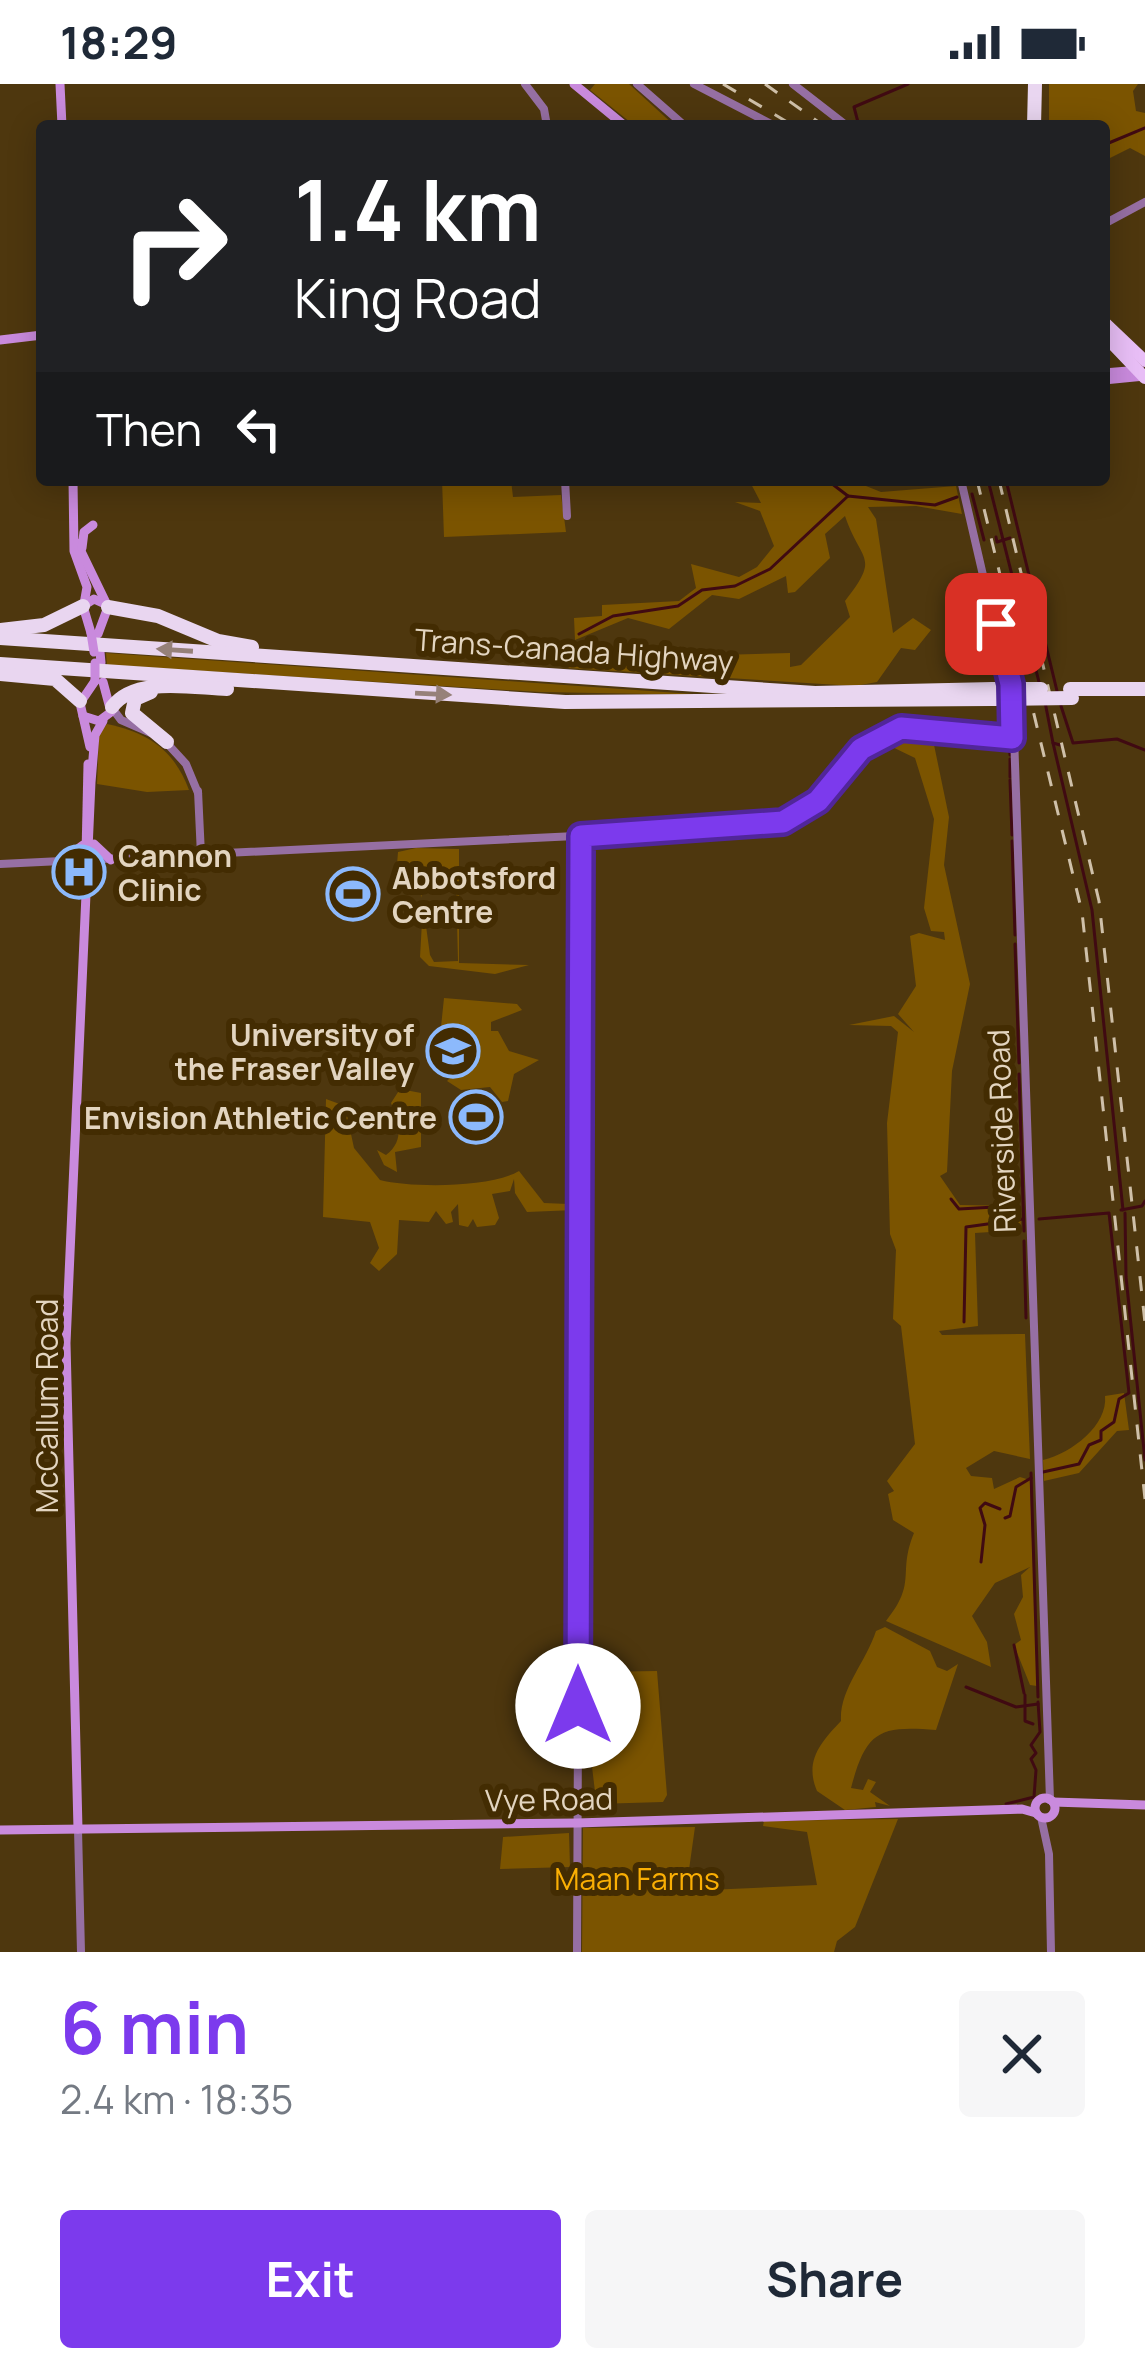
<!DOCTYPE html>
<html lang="en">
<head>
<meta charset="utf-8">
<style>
	:root { --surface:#fff; --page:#f6f6f7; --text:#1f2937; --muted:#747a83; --accent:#7c3aed }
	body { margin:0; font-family:Manrope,sans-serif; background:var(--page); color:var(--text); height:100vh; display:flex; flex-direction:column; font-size:45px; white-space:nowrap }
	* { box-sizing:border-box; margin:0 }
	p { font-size:39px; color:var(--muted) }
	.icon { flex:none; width:66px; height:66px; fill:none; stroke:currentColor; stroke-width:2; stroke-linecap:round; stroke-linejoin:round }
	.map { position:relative; height:1868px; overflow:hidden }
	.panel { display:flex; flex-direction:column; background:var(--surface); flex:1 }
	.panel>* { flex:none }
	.hud { position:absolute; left:36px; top:36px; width:1074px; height:366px; border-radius:12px; box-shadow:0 6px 30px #0003; background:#202124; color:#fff; overflow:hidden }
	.pin { position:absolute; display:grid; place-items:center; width:102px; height:102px; color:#fff; margin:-51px; border-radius:24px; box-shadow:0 6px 18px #0006 }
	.me { position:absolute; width:132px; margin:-66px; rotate:0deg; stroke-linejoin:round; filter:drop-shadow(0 0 9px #0008) }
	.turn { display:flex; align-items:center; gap:42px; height:252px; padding:0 60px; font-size:54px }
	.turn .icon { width:156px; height:156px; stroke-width:2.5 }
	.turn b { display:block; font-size:84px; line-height:102px }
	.then { display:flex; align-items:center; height:114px; padding:0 60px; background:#0003; gap:24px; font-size:45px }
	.round { display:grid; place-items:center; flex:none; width:126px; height:126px; border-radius:12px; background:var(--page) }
	.head { display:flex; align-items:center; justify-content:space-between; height:204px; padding:0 60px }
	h1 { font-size:72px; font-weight:700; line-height:90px; color:var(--accent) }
	.primary-button { display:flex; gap:24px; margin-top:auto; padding:24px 60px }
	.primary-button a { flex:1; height:138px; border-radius:12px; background:var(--accent); color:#fff; font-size:48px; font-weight:700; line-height:138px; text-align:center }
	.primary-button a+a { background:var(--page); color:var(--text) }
	.status { display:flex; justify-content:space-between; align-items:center; height:84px; padding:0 60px; background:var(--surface); direction:ltr }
	.status svg { height:33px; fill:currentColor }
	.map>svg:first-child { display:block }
	.green { fill:#7b5400 }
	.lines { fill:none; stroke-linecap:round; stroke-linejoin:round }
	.stream { stroke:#400a12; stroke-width:3 }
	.tertiary { stroke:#966fa3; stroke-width:8 }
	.secondary { stroke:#c98add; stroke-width:9 }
	.trunk { stroke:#e8bef6; stroke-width:12 }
	.motorway { stroke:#e9d6f0; stroke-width:14 }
	.rail { stroke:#cfc0a9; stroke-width:3; stroke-dasharray:15 15; stroke-linecap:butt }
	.secondary-bridge { stroke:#c98add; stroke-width:9 }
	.motorway-bridge { stroke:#e9d6f0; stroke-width:14 }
	.oneway { fill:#968179 }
	.route-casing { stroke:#51269a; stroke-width:30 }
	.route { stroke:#7c3aed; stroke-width:21 }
	.labels { text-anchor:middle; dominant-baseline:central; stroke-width:12; stroke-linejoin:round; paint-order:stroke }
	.street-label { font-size:30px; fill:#e3d5c0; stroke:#432c02 }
	.poi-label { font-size:30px; font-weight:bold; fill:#e3d5c0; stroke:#432c02; text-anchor:start }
	.park-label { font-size:30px; fill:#faaf04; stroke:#432c02 }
</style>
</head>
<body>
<div class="status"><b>18:29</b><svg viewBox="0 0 49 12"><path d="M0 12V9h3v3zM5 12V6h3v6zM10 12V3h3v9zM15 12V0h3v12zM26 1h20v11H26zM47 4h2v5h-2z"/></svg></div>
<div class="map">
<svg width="1145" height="1868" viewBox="0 0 1145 1868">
	<rect width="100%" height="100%" fill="#4e370e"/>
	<g class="green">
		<path d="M595,0H629L675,42H635L590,6Z"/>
		<path d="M1049,0H1138L1133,7L1136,27L1145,29V72L1130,64L1104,77V42H1049Z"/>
		<path d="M442,396H511L513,413L561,411L566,448L444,453Z"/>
		<path d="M749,396H851L881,408L956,402L962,430L916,422L868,423L876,435L893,549L913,534L931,546L915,566L901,564L877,598L855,602L568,584L578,575L790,569V583L801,581L850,533L845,517C881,471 861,479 845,432L825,450L830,474L795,508L788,509L786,492L739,515L712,511L669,545L628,534L575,556L574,534L602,532V521L679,517L696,504L691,480L739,493L757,483L774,462L760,427L735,418L761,419Z"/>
		<path d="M106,569L707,611L540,608L107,581Z"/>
		<path d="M107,640C149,649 174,666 189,706L147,708L97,700L99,649Z"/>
		<path d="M903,648L933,656L949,733L944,781L970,900L952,987L947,1088L940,1092L960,1121L1020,1122L1021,1146L975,1149L978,1242L939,1247L942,1251L1025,1250L1030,1375L994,1367L966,1384L971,1392L992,1394L994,1405L1020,1393L1030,1396L1037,1602L1030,1601L1014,1561L1021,1556L1014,1530L1023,1513L1021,1491L1030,1483L995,1499L972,1532L987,1558L991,1583L886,1537C918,1497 897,1490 914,1449L893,1436L888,1410L894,1407L887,1397L915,1360L901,1242L893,1235L896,1166L890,1150L887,1039L898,948L891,942L849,941L894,932L914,948L898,930L916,902L910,852L919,849L945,856L944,848L931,847L924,824L934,735L915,674L884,659Z"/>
		<path d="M416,764L459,765V879L529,881L495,890L429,882L420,873L423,820L430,871L434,878L458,877L456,799L441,789H427L421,814L420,793H396L398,768Z"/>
		<path d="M444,914L517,920L522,926L491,938V947H498L509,967L539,976L514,990L508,1017L502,1018L490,1003L461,1006L447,997L455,989L439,970L462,942L441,943Z"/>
		<path d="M400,1005L421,1009V1063L395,1068L397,1088L384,1081L377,1066L386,1071C406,1056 398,1036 391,1019Z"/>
		<path d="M326,1015L345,1022L354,1064L380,1096C411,1104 491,1104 519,1087L544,1119L568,1120L575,1126L527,1128L515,1109L514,1095L510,1107L492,1110L499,1134L495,1141L477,1143L473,1135L468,1143L459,1141L458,1120L451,1128L453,1138L446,1140L436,1127L429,1138L399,1136L397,1170L379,1187L370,1179L379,1164L370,1138L323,1133Z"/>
		<path d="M1124,1309L1129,1346L1117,1347L1079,1389L1044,1397L1043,1376C1072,1369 1108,1341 1105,1312Z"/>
		<path d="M885,1543L930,1567L937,1583L947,1587L958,1580L936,1646C878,1641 866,1648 851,1704L863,1706L868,1695L876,1698L870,1708L890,1722L875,1718L876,1723L845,1726L817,1707C804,1677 821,1658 841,1637C839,1606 866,1578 876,1547Z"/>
		<path d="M657,1587L667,1711L663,1718L596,1720C595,1698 588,1669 592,1648C597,1625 600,1612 594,1588Z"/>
		<path d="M898,1735L855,1843L837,1857L834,1868H582L583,1744L695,1743L686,1807L817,1801L807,1748L763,1742L764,1737Z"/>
		<path d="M569,1749L570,1783L500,1785L503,1753Z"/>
	</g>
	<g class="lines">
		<g class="stream">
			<path d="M859,42L854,23L908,0"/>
			<path d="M1104,61L1145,44"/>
			<path d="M827,396L848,412"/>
			<path d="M988,396L1039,598"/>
			<path d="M1006,396L1057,607"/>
			<path d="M972,410L984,456"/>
			<path d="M996,453L997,458L1010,454"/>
			<path d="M579,550L613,532L678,522L702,506L735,502L770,485L848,412L935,421L957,413"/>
			<path d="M1045,618L1053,659L1060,661"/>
			<path d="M1061,622L1073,659L1117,655L1145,666"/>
			<path d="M1009,658L1010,671"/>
			<path d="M1053,659L1092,826L1123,1126"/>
			<path d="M1010,675V693"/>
			<path d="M1010,696L1012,751"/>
			<path d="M1012,757L1015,851"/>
			<path d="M1015,860L1019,979"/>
			<path d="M1019,990L1024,1147"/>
			<path d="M951,1115L959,1125L1013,1122V1133"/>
			<path d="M1121,1126L1142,1122L1145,1117"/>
			<path d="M1125,1129L1126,1193L1145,1376"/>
			<path d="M1039,1135L1109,1129L1129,1309L1119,1315L1114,1338L1101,1347V1356L1089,1361L1079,1380L1043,1388"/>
			<path d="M1024,1157L1026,1234"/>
			<path d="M964,1238L966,1143L1023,1135"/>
			<path d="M1031,1389L1038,1613"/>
			<path d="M1005,1434L1010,1432L1016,1403L1031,1394"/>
			<path d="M981,1478L985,1441L980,1424L985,1419L1000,1425"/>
			<path d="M1014,1561L1024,1609"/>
			<path d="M966,1603L1016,1623L1038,1620"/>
			<path d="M1025,1611V1637L1033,1640"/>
			<path d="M1006,1720L1034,1713L1036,1686L1031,1675L1036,1669L1031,1661L1040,1648L1038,1618"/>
		</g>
		<g class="tertiary">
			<path d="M525,0L544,25L547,42"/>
			<path d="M637,0L685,42"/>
			<path d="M694,0L775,42"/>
			<path d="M793,0L847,42"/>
			<path d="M1104,140L1145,118"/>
			<path d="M565,396L567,432"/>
			<path d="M961,396L1013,621L1050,1716"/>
			<path d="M112,624L121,636L151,649"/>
			<path d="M164,656L186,680L198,709"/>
			<path d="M198,707L201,771"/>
			<path d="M0,780L763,743C831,729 839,661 899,644C933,634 977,654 1012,654"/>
			<path d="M1041,1733L1049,1770L1051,1868"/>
			<path d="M78,1745L81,1868"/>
			<path d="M577,1868L582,752"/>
		</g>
		<g class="secondary">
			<path d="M60,0L62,42"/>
			<path d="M574,0L625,42"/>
			<path d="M0,256L42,251"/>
			<path d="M1104,289L1140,286"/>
			<path d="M1104,296L1145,292"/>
			<path d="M73,396L74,467L87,503L84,520"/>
			<path d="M77,459L108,523L98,550"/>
			<path d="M82,464L84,448L93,441"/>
			<path d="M91,549L83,522L94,515L107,521"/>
			<path d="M100,568L101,579"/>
			<path d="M83,632L99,637L111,628L103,598"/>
			<path d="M90,663L80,619L95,597"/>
			<path d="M94,760L111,776"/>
			<path d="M86,770L88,680"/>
			<path d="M60,778L83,761"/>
			<circle cx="1045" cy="1724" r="10"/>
			<path d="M1053,1718L1145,1721"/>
			<path d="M78,1745L66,1259L91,698L95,651L103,637"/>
			<path d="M0,1746L577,1739L1022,1725L1036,1729"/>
		</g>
		<g class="trunk">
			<path d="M1104,238L1145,277"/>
			<path d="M1104,251L1145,294"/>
		</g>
		<g class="motorway">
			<path d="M1034,42L1035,0"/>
			<path d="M108,523L158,532L218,557L252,563"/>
			<path d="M0,546L44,541L83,522"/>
			<path d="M0,554L815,609L993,605"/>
			<path d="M0,580L565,618L992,615"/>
			<path d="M0,590L55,595L80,617"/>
			<path d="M1070,605H1145"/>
			<path d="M151,608L135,615L132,629L167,658"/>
			<path d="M112,623C135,592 192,604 227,605"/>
		</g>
		<g class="rail">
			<path d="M723,0L794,42"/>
			<path d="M765,0L824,42"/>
			<path d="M977,396L1082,828L1145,1415"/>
			<path d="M999,396L1099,817L1145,1239"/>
		</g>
		<g class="secondary-bridge">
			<path d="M91,549L94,568"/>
			<path d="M95,579V597"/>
		</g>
		<g class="motorway-bridge">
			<path d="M993,605H1041"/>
			<path d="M992,615L1072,614"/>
		</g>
	</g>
	<defs><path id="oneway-solid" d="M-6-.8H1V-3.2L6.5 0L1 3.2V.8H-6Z" transform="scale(3)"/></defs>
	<g class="oneway">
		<use href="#oneway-solid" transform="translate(175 566) rotate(-176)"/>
		<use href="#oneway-solid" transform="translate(433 610) rotate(3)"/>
	</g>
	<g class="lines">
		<g class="route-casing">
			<path id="route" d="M578,1622L581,752L783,738L818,717L861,665L901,644L1012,654L1011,600L996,540"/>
		</g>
		<use href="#route" class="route"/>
	</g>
	<defs>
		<g id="hospital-ring" transform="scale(2.7)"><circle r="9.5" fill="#432c02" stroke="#8cb9fc" stroke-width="1.5"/><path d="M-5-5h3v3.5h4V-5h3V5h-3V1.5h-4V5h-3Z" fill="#8cb9fc"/></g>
		<g id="stadium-ring" transform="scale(2.7)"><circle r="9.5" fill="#432c02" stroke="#8cb9fc" stroke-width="1.5"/><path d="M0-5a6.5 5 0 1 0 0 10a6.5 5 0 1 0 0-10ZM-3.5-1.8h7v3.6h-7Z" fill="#8cb9fc"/></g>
		<g id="university-ring" transform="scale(2.7)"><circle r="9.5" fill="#432c02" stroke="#8cb9fc" stroke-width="1.5"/><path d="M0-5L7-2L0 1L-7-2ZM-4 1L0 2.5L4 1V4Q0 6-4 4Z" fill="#8cb9fc"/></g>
	</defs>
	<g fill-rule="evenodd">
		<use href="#hospital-ring" x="79" y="788"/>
		<use href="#stadium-ring" x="353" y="810"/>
		<use href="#university-ring" x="453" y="967"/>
		<use href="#stadium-ring" x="476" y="1033"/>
	</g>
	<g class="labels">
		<g class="street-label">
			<text transform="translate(574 566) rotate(4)">Trans-Canada Highway</text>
			<text transform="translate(1001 1047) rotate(-92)">Riverside Road</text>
			<text transform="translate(46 1322) rotate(-90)">McCallum Road</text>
			<text transform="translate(549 1715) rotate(-1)">Vye Road</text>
		</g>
		<g class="poi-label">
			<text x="118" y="771">Cannon<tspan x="118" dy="34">Clinic</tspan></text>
			<text x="392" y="793">Abbotsford<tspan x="392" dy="34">Centre</tspan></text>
			<text x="414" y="950" text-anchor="end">University of<tspan x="414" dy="34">the Fraser Valley</tspan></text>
			<text x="437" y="1033" text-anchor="end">Envision Athletic Centre</text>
		</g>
		<g class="park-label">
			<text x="637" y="1794">Maan Farms</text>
		</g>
	</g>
</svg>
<div class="pin" style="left:996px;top:540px;background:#d93025"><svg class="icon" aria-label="arrive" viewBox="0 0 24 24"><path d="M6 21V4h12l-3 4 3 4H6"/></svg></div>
<svg class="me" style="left:578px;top:1622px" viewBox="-20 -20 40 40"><circle r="19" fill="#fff"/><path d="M0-13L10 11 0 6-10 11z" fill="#7c3aed"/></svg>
<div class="hud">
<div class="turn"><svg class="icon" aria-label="right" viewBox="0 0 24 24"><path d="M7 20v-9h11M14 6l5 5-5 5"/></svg><div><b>1.4 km</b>King Road</div></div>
<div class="then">Then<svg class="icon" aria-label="left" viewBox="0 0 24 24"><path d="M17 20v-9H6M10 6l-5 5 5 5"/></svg></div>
</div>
</div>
<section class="panel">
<div class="head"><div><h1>6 min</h1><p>2.4 km · 18:35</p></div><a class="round"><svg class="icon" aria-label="close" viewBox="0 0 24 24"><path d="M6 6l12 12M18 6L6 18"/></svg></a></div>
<div class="primary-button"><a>Exit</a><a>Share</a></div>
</section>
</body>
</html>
